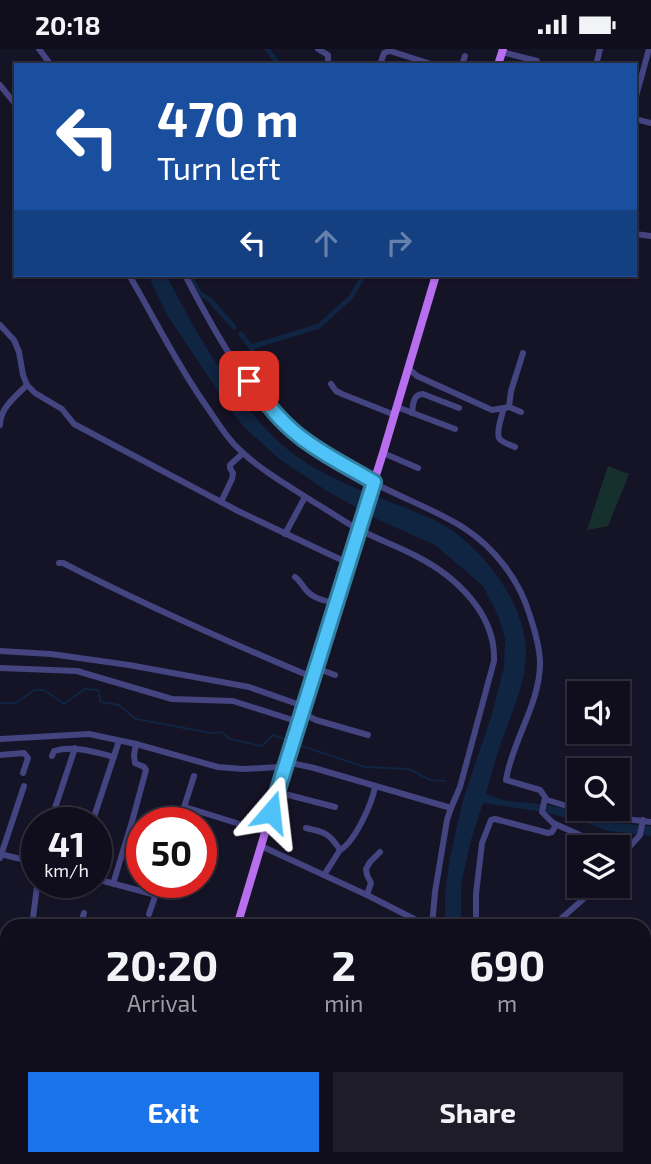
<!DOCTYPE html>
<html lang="en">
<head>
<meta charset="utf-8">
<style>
	:root { --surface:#100e1c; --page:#1e1c29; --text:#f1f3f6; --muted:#9c9ca3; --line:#302e3b; --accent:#1a73e8 }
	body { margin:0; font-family:"Exo 2",sans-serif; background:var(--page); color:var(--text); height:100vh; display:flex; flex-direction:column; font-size:26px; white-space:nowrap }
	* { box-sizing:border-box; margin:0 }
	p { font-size:23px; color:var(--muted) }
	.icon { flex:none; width:38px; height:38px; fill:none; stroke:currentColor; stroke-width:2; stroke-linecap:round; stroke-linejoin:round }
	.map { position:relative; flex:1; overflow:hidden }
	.sheet { position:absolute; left:0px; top:870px; width:651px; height:247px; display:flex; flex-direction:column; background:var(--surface); border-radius:21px 21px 0 0; box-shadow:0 2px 5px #0004,0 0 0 2px var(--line) }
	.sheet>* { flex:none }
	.hud { position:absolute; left:14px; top:14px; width:623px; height:214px; border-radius:0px; box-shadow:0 2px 5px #0004,0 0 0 2px var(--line); background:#1a4fa0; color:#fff; overflow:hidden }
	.fabs { position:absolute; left:567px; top:632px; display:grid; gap:14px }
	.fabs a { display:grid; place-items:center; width:63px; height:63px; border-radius:0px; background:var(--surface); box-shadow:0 2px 5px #0004,0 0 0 2px var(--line); font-size:35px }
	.speed { position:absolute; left:21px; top:758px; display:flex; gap:14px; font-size:35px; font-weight:700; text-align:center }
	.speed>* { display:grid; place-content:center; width:91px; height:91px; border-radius:50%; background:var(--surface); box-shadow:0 2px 5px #0004,0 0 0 2px var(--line); line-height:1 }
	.speed small { font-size:18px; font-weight:400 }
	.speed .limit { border:10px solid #d22; background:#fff; color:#111 }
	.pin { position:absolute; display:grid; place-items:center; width:60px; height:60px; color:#fff; margin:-30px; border-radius:14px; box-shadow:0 4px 10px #0006 }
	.me { position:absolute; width:77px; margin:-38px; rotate:17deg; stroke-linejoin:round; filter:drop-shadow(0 0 5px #0008) }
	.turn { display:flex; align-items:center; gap:24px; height:147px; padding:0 28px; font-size:32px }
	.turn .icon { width:91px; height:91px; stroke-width:2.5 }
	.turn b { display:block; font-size:49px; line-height:60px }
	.lanes { display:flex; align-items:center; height:66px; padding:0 28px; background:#0003; justify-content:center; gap:35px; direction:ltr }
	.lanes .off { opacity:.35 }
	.eta { display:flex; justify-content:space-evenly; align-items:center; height:119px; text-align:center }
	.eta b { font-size:42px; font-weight:700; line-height:49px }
	.primary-button { display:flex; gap:14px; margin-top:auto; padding:14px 28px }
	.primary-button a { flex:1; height:80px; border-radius:0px; background:var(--accent); color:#fff; font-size:28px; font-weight:700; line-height:80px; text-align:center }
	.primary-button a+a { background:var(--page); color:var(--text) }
	.status { display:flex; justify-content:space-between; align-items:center; height:49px; padding:0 35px; background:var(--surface); direction:ltr }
	.status svg { height:19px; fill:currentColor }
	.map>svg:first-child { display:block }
	.green { fill:#16302e }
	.water { fill:#102542 }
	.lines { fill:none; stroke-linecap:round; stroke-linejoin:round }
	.stream { stroke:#102542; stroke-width:2 }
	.canal { stroke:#102542; stroke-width:5 }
	.minor { stroke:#434480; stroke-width:6 }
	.major { stroke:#b86fef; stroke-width:8 }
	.route-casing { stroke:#337fa1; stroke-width:18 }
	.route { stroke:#4fc3f7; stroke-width:12 }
</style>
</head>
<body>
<div class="status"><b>20:18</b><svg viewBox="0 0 49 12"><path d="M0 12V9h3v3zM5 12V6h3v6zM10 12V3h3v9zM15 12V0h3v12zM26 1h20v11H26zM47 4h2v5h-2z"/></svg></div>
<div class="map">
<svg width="651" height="1115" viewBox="0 0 651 1115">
	<rect width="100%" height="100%" fill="#151326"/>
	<path class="green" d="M608,417L629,425L608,477L587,481Z"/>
	<path class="water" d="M148,226H166C197,285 241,366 295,406C330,432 371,444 410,461C424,466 441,473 453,482C489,508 527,559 526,606C525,634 513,662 503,688C497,706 491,725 486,744L493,748L507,752L533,754L568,760L599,772L648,777L651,778V787L609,782L583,773L544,763L483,754L471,791L461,836V877H445V845L450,808L463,751L492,665L504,618L505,590L498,566L483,537L435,496L379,471L327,442L278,409L244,378L228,357L167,266Z"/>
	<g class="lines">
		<g class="stream">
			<path d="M0,654H16L34,641H44L64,655L85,640L98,641L101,653L119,656L136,670L211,684L222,683L230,690L262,697L273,686L290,692"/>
			<path d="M295,695L365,718L409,720L430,731L445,732"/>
		</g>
		<g class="canal">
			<path d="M267,0L279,16"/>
			<path d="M190,226L199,244L210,251L234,278"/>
			<path d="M241,285L251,298L319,277L351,248L364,226"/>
			<path d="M251,298L259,325"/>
		</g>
		<g class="minor">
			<path d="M39,0L51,16"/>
			<path d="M318,0L328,6V16"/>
			<path d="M502,3L537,12"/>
			<path d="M380,16L384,4L390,2L434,16"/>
			<path d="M462,16L465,7"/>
			<path d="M596,16L600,0"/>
			<path d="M0,36L16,56"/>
			<path d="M635,51L649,0"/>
			<path d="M635,70L651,74"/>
			<path d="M635,185L651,187"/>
			<path d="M129,226C155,270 177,316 207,358C218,374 228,391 243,404C265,424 292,439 317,455C331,463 344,473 358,480C377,490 397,497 416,507C455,527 496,564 494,612L460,738L451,759L447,771L435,843L432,877"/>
			<path d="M185,226C213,280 249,347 298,386C320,404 348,420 374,434C404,450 436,461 464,479C495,499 520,532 530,567C535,582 540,598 540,614C540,655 512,692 506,731L540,741L547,751L567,757L579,758"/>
			<path d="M0,276L14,291L19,303L23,326L27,336L35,344L62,360L74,375L238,462L348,514"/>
			<path d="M408,319L417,327L492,361L504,359C502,366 496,382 499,389C502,394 511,396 515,398"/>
			<path d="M331,335L336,342L342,345L395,366"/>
			<path d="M397,358L455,380"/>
			<path d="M509,358L521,363"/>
			<path d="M504,359L509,358L511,342L523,304"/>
			<path d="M412,364C413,356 413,345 423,345L459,359"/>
			<path d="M0,376C0,359 15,348 27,336"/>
			<path d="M383,404L418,419"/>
			<path d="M221,453L232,430L233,424L230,419V416L243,404"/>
			<path d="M285,485L305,448"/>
			<path d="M59,514H63C145,556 228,593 312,628"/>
			<path d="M295,528C301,532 302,537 307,542C314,550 326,552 336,554"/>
			<path d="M0,602L51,605L129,616L249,638L303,657"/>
			<path d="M0,619L77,622L172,650L233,652L299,673"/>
			<path d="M316,619L335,626"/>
			<path d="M302,664L316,671L368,686"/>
			<path d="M0,690L89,685L136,695L218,718L243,720L279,718L287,713L314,719L451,759"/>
			<path d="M0,706L24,704L28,709L23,724"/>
			<path d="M52,707L54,702C73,696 95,703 114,708"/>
			<path d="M277,743L335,758"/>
			<path d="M545,749L542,763L553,774L607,798"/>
			<path d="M185,758L265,783"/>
			<path d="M584,760L601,767L651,773"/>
			<path d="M50,774L75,699"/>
			<path d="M92,774L119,692"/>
			<path d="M179,774L194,727"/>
			<path d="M306,779C325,783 330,785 340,801L324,826"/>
			<path d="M261,797L367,846L428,877"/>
			<path d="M340,801C355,793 372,754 375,738"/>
			<path d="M618,803L622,806L618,813"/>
			<path d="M0,805L37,814"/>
			<path d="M622,806L640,786L643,771"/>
			<path d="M0,809L24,737"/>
			<path d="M96,830L156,846"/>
			<path d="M113,835L133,769L146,721L144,718L135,714L134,706L136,695"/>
			<path d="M367,846L371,834L367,826L366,820L370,813L380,803"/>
			<path d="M149,865L160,833"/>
			<path d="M32,877L37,837"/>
			<path d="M80,877L84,864"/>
			<path d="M476,877V845L482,794L491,771L495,770L548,784L552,783L556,776"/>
			<path d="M553,877L599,836"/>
			<path d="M0,940L7,943"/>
			<path d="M644,977L651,981"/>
			<path d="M644,1075L651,1080"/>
			<path d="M0,1102L7,1105"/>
			<path d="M14,1110L21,1115"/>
			<path d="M318,1110L330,1115"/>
			<path d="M511,1110L513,1115"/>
			<path d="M556,1110L558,1115"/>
			<path d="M280,1115L283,1110"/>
			<path d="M305,1115L307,1110"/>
			<path d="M436,1115L438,1110"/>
			<path d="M601,1115L604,1110"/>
		</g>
		<g class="major">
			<path d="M498,16L503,0"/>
			<path d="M237,877L303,657L383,404L436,226"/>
			<path d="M165,1115L167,1110"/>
		</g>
	</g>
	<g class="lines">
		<g class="route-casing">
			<path id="route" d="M249,332C264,351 279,371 298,386C321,405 349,418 374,433L271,763"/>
		</g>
		<use href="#route" class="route"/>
	</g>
</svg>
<div class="fabs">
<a><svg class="icon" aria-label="sound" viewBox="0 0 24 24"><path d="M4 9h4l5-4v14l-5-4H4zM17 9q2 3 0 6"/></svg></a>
<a><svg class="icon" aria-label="search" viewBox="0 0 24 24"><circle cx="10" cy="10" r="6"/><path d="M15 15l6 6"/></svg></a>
<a><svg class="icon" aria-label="layers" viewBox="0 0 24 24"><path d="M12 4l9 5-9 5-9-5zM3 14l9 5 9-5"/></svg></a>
</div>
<div class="speed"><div>41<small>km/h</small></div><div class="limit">50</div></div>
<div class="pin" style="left:249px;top:332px;background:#d93025"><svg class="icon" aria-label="arrive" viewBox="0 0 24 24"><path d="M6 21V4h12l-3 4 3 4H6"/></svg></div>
<svg class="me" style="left:271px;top:763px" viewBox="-20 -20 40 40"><path d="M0-17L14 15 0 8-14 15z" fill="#4fc3f7" stroke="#fff" stroke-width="4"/></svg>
<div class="hud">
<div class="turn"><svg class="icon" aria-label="left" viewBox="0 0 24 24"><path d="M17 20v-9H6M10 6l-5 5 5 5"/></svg><div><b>470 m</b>Turn left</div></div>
<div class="lanes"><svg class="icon" aria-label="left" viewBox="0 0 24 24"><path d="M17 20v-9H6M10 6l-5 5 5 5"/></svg><svg class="icon off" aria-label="ahead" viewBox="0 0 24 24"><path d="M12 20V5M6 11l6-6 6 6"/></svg><svg class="icon off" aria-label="right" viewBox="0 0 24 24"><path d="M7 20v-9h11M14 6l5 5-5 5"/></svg></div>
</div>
<section class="sheet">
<div class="eta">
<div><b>20:20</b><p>Arrival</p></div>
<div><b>2</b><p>min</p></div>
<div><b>690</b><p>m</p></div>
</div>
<div class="primary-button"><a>Exit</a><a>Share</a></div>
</section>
</div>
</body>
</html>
